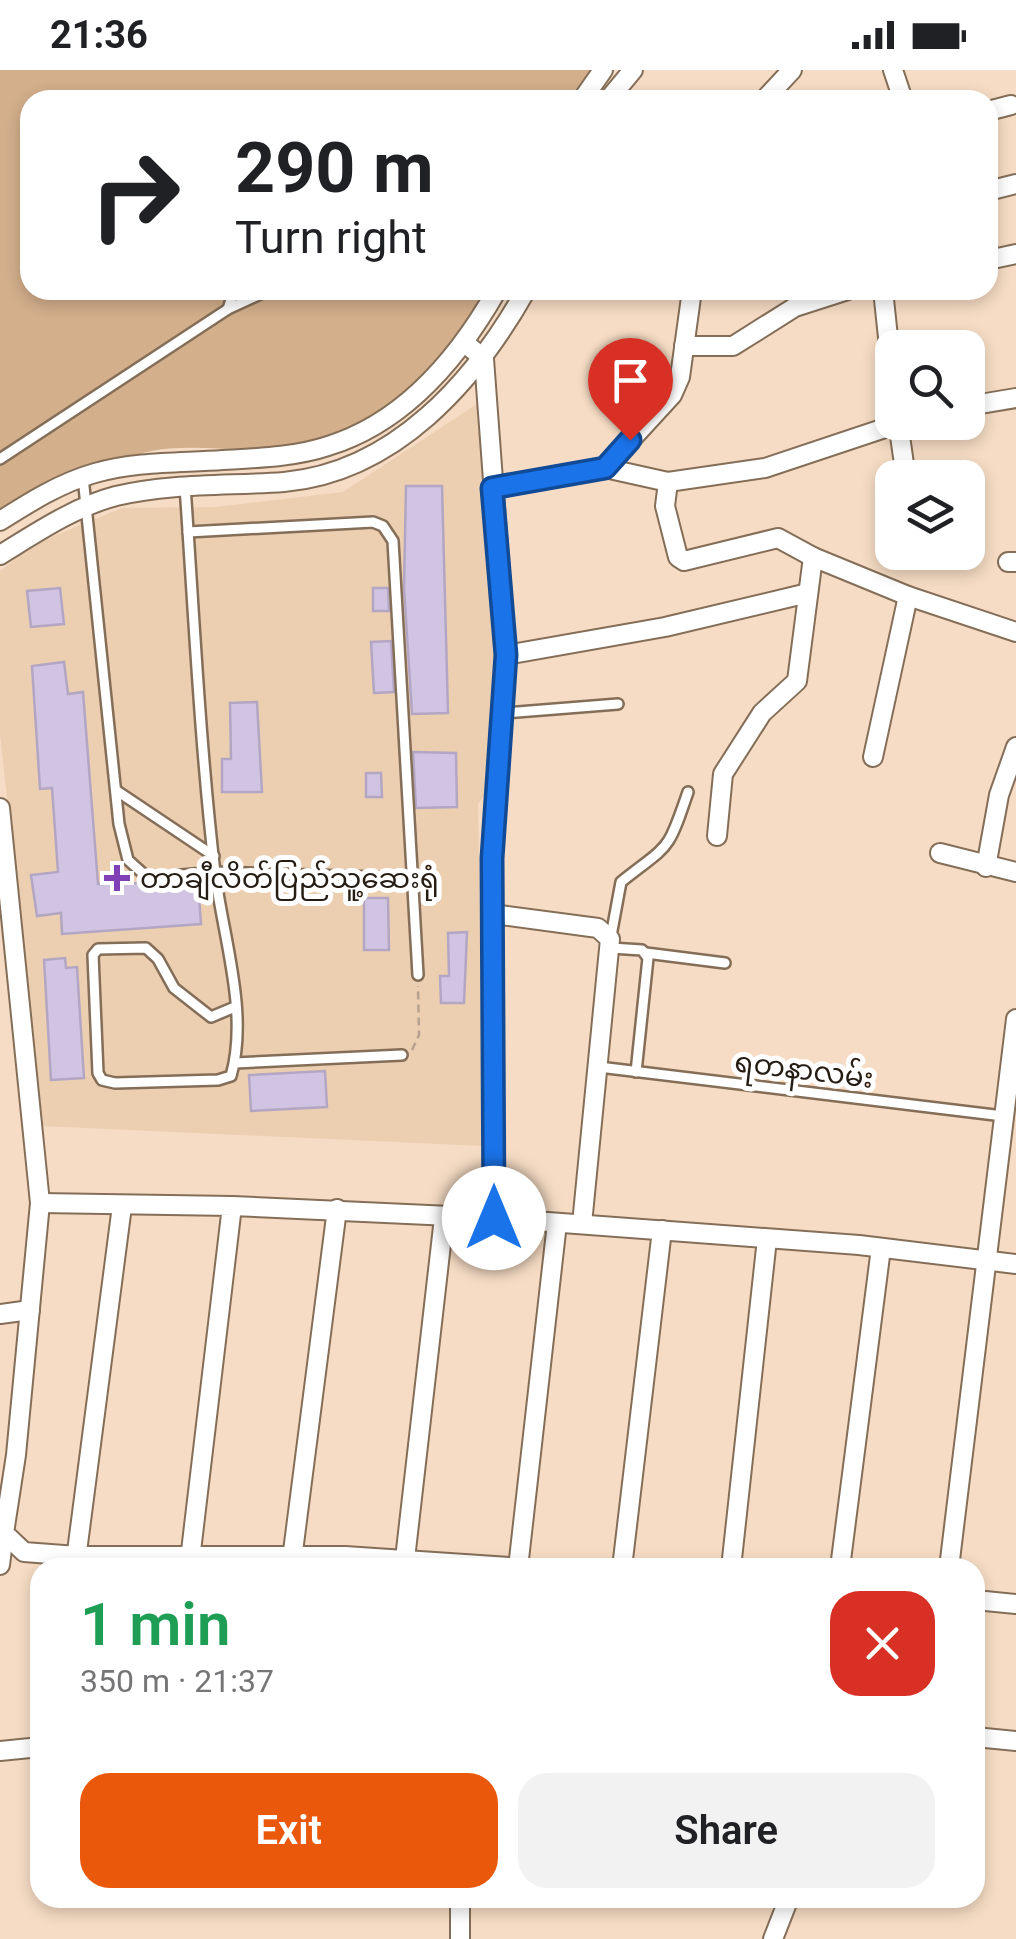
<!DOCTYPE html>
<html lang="en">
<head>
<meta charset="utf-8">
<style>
	:root { --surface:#fff; --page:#f2f2f2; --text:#202124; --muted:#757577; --accent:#ea580c }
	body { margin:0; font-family:Roboto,"Noto Sans Myanmar",sans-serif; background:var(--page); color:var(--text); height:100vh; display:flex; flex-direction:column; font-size:38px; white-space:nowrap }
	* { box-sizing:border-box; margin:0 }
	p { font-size:32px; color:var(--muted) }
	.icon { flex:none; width:55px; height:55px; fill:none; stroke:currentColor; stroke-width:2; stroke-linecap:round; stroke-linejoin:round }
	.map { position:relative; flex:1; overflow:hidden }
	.panel { position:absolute; left:30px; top:1488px; width:955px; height:350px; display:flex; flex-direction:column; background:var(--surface); border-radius:30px; box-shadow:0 5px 15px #0003 }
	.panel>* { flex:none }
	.hud { position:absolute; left:20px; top:20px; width:978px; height:210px; border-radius:30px; box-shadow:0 5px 15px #0003; background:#fff; color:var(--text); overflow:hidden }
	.buttons { position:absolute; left:875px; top:260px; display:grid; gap:20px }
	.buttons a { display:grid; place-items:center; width:110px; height:110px; border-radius:20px; background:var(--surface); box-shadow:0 5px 15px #0003; font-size:50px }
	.pin { position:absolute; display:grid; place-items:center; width:85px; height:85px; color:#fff; margin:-102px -42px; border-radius:50% 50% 50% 0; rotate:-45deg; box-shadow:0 0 10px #0007 }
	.pin .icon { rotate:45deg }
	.me { position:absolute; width:110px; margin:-55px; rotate:0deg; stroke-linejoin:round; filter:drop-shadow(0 0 8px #0008) }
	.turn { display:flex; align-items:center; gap:35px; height:210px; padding:0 50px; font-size:45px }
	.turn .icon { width:130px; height:130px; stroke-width:2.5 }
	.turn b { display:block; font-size:70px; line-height:85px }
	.round { display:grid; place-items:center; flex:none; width:105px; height:105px; border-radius:30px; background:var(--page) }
	.headline { display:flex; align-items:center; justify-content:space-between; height:170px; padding:0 50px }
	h1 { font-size:60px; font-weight:600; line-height:75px; color:#1e9e55 }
	.primary-button { display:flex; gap:20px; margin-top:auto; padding:20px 50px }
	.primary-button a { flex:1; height:115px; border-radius:30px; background:var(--accent); color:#fff; font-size:40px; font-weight:600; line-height:115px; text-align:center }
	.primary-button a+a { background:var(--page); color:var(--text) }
	.status { display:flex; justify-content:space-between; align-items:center; height:70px; padding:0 50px; background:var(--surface); direction:ltr }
	.status svg { height:28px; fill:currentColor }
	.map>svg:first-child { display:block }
	.built { fill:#ecceb1 }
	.green { fill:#d3af8b }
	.building { fill:#d1c4e2; stroke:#b3a6c3; stroke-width:2.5 }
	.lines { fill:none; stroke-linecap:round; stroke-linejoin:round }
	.service-casing { stroke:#846e58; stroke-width:14 }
	.minor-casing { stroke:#846e58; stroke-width:22 }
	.path { stroke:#b7a28f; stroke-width:2.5; stroke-dasharray:8 5; stroke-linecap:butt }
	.service { stroke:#fff; stroke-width:9 }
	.minor { stroke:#fff; stroke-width:18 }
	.route-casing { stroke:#114b97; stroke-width:25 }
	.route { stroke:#1a73e8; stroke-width:18 }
	.poi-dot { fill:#8041b6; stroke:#fff; stroke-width:4 }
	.labels { text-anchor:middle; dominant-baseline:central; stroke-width:10; stroke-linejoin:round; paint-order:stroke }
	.poi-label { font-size:28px; fill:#251c13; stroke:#fff; text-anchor:start }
	.street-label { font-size:28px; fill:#251c13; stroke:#fff }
</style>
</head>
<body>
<div class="status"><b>21:36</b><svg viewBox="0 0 49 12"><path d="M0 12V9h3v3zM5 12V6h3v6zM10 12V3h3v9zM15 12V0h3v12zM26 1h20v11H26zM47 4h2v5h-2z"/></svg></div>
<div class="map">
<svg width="1016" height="1869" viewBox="0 0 1016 1869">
	<rect width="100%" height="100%" fill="#f6dcc4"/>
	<path class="built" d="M483,330L497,652L491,716L478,734L483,1076L43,1056L0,664V501L37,473L122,438L215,437L343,422Z"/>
	<path class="green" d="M0,0H602L583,30H30V220H498C435,314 388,377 266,380C230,381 186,374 151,381C107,391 41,431 0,454Z"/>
	<g class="building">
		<path d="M406,416H442L448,643L412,644L404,518Z"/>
		<path d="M60,518L64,554L31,557L27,521Z"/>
		<path d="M373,518H388L389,541H373Z"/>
		<path d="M391,571L394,622L374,623L371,572Z"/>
		<path d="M64,592L68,624L83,622L98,814L198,812L201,854L62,864L61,843L37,846L31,805L58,802L52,718L40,719L32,596Z"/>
		<path d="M257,632L262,722H222V689H231L230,633Z"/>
		<path d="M413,682L456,683L457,737L416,738Z"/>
		<path d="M366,703H381L382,727H366Z"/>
		<path d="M364,828H388L389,880H364Z"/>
		<path d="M467,862L464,933H441L440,906H449L448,863Z"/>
		<path d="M65,888L66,898L77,897L84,1008L51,1010L44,890Z"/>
		<path d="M325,1001L327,1037L251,1041L249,1005Z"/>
	</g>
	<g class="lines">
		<g class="service-casing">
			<g id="service">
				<path d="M228,239L234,220"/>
				<path d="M0,389L228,239L269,220"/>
				<path d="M83,407L119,754L128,790L148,808L215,802L409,808"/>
				<path d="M185,416C194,545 200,675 215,803C223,867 249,943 231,1006L218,1010L115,1013L102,1010L98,1003L93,885L98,879L146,878L158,889L174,918L211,947L235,937"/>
				<path d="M188,462L373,452L383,456L393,471L418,905"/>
				<path d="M506,643L618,634"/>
				<path d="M117,721L214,786"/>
				<path d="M611,866L621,812C670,773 667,784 688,722"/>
				<path d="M611,878L642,880L648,888L636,1002"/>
				<path d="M646,883L725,893"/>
				<path d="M235,993L402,985"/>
				<path d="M599,997L1003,1046"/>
			</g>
		</g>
		<g class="minor-casing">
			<g id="minor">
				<path d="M893,0L903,30"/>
				<path d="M582,30L603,0"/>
				<path d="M608,30L633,0"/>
				<path d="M764,30L792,0"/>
				<path d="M988,41L1011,35"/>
				<path d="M988,121L1016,114"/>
				<path d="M988,190L1016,184"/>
				<path d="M883,220L892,305"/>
				<path d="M466,274L484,289L506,585L665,557L808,523"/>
				<path d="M684,276H733L795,237L848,220"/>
				<path d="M968,336L1016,328"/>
				<path d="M898,352L906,408"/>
				<path d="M605,398L672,325L680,307L692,220"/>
				<path d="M668,412L665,436L678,487L684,491L778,468L813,487L908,526L1016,562"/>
				<path d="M493,419L605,398L668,412L765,398L903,352"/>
				<path d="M0,451C30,432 60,413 95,403C137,391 180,393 223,390C258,388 295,387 328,376C406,352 459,287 497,220"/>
				<path d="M0,485C36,463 74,437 116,426C172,413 227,416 284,412C395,402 475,311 526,220"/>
				<path d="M1008,492H1016"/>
				<path d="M506,585L492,788L494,1148L859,1175L1016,1194"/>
				<path d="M873,687L908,526"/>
				<path d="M0,738L40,1133L16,1385L4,1463L24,1482L77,1486H345L524,1498"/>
				<path d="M717,766L723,704L762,643L797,611L813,487"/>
				<path d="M940,783L1016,802"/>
				<path d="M986,797L999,725L1016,677"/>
				<path d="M493,844L598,858L610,869L582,1154"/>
				<path d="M40,1133L232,1136L189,1498"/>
				<path d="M232,1136L494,1148"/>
				<path d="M0,1244L30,1240"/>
				<path d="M405,1489L444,1148"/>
				<path d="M0,1495L4,1463"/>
				<path d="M75,1497L122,1136"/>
				<path d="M291,1497L337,1139"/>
				<path d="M518,1498L557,1153"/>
				<path d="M622,1498L662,1160"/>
				<path d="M731,1498L767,1169"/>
				<path d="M840,1498L881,1178"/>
				<path d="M949,1498L1016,949"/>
				<path d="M975,1530L1016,1534"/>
				<path d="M975,1667L1016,1671"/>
				<path d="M0,1681L40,1677"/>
				<path d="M460,1869V1828"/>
				<path d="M773,1869L789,1828"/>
			</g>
		</g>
		<path class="path" d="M412,980L419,965L418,916"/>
		<use href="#service" class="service"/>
		<use href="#minor" class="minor"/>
	</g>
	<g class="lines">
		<g class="route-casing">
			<path id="route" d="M494,1148L492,788L506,585L492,418L605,398L630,370"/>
		</g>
		<use href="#route" class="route"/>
	</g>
	<path class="poi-dot" d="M112 793h10v10h10v10h-10v10h-10v-10h-10v-10h10z"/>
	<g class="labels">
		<g class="poi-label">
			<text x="140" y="808">တာချီလိတ်ပြည်သူ့ဆေးရုံ</text>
		</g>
		<g class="street-label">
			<text transform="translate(804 1000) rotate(7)">ရတနာလမ်း</text>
		</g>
	</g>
</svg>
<div class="buttons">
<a><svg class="icon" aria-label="search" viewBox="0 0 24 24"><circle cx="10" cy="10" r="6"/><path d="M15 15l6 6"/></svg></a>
<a><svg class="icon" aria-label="layers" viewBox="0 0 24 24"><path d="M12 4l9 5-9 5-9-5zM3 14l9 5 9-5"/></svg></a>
</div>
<div class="pin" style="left:630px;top:370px;background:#d93025"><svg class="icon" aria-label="arrive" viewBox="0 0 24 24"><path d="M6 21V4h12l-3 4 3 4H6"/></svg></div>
<svg class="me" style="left:494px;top:1148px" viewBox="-20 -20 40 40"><circle r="19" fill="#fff"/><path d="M0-13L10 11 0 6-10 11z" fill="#1a73e8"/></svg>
<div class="hud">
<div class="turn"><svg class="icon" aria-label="right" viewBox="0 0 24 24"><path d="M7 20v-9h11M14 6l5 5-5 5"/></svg><div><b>290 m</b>Turn right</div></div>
</div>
<section class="panel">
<div class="headline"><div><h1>1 min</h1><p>350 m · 21:37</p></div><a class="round" style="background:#d93025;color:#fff"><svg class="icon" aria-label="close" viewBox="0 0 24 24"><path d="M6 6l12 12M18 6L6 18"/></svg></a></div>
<div class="primary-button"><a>Exit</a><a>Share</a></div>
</section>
</div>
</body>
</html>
